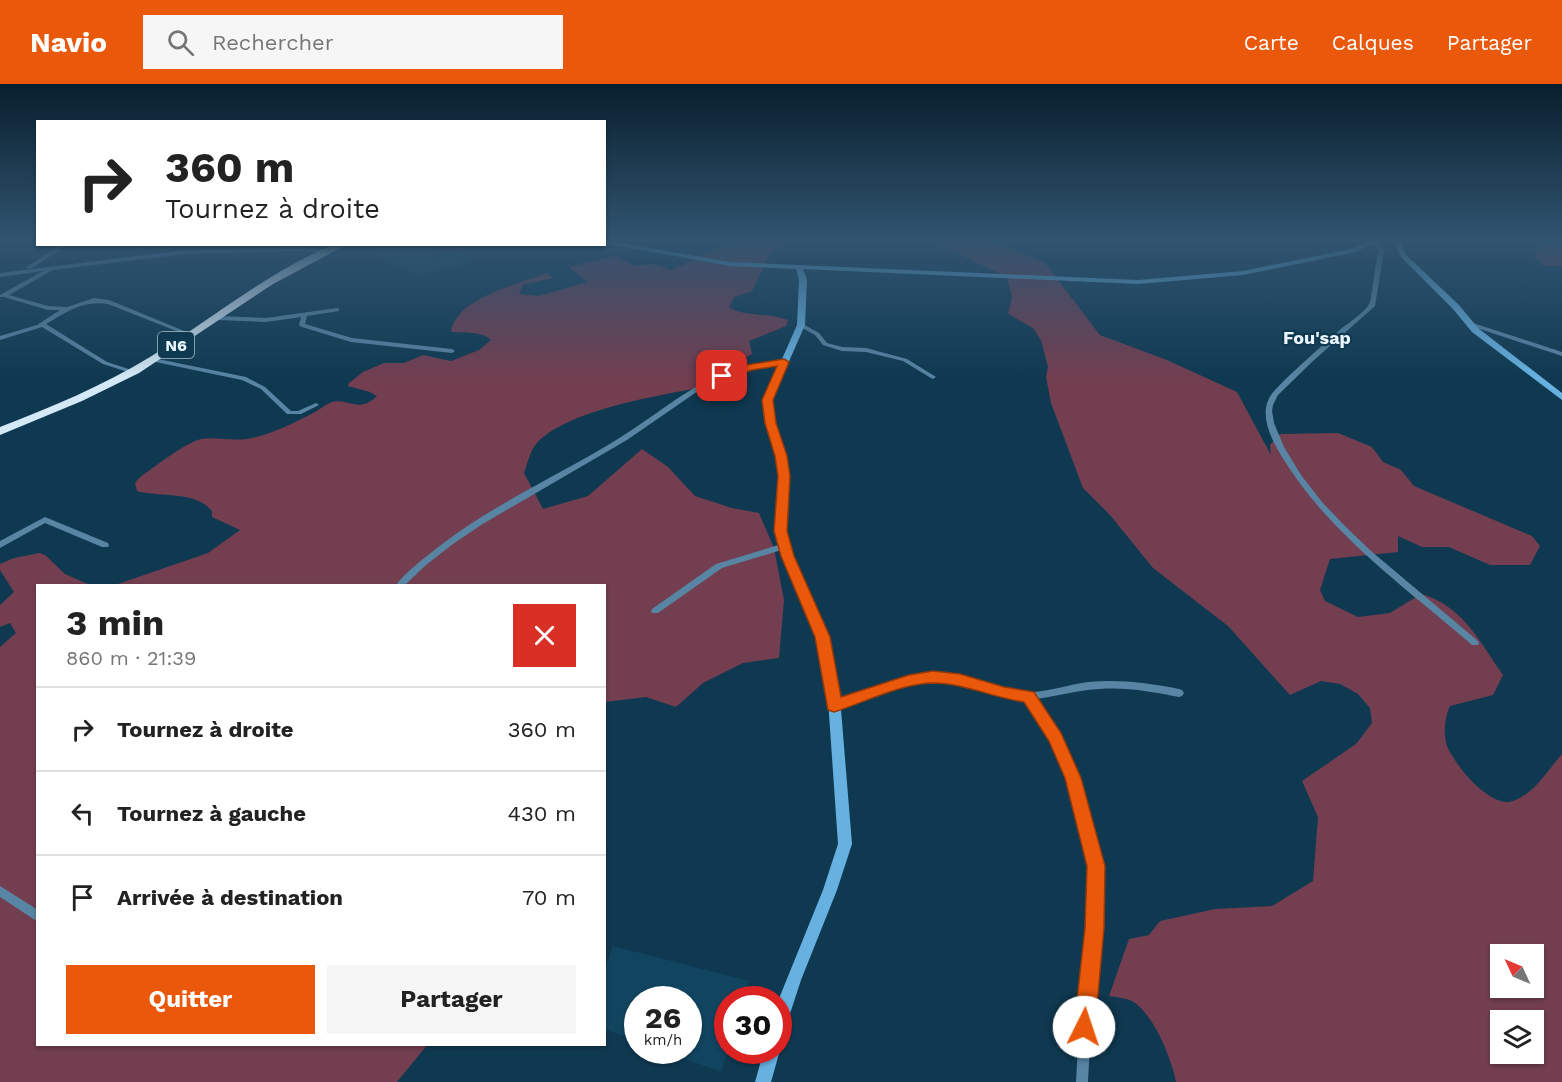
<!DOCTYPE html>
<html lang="fr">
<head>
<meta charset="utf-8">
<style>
	:root { --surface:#fff; --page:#f6f6f6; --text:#222; --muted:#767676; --line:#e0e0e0; --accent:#ea580c }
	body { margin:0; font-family:"Work Sans",sans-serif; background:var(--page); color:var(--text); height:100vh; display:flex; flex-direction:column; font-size:22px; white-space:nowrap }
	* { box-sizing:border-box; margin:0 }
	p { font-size:20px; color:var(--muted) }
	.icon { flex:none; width:33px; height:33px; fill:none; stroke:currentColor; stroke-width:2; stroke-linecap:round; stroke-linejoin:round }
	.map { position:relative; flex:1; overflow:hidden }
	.side { position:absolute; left:36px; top:500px; width:570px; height:462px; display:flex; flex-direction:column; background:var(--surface); border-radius:0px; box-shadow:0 2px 4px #0004 }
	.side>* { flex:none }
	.top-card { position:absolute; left:36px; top:36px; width:570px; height:126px; border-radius:0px; box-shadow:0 2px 4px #0004; background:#fff; color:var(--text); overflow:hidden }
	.needle { width:39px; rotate:314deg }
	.buttons { position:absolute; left:1490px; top:860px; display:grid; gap:12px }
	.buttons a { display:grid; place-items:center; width:54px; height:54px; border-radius:0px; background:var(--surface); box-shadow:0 2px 4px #0004; font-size:30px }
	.speed { position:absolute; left:624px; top:902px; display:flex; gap:12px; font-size:30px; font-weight:700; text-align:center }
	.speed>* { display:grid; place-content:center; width:78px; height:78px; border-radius:50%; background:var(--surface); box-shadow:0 2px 4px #0004; line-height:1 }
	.speed small { font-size:15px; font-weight:400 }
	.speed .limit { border:9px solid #d22; background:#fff; color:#111 }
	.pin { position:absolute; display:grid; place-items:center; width:51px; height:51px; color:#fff; margin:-26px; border-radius:12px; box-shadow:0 3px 9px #0006 }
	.me { position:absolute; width:66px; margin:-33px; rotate:4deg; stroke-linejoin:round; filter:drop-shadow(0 0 4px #0008) }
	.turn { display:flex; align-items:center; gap:21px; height:126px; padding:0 30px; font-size:27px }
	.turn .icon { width:78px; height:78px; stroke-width:2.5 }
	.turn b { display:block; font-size:42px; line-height:51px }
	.round { display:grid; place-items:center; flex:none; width:63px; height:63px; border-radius:0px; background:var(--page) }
	.overview { display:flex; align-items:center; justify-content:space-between; height:102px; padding:0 30px }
	h1 { font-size:36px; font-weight:700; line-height:45px }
	.cta { display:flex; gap:12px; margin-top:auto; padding:12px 30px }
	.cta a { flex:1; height:69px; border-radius:0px; background:var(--accent); color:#fff; font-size:24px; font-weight:700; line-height:69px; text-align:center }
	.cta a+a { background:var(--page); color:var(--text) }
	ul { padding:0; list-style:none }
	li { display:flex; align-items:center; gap:18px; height:84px; padding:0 30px; border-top:2px solid var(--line) }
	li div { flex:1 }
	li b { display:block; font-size:22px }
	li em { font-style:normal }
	header { display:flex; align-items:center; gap:36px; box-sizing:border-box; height:84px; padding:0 30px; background:var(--accent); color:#fff }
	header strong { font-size:28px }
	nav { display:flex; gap:33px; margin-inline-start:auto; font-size:21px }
	.search { width:420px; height:54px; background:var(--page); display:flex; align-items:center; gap:15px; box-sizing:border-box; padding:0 21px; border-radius:0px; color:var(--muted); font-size:22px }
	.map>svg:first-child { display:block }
	.built { fill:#11445f }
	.green { fill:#723e50; fill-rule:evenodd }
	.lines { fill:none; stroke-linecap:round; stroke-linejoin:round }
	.street { fill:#5885a3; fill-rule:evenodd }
	.secondary { fill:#67b1e1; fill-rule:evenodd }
	.highway { fill:#d4e9f7; fill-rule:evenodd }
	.route { fill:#ea580c; stroke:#983908; stroke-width:1.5 }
	.labels { text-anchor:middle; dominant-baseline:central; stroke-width:4.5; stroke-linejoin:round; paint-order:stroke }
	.shield { fill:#0f3951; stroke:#a8bdc9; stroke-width:1.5 }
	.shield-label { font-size:16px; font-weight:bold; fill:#eaf5fd }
	.far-quarter-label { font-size:18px; font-weight:bold; fill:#eaf5fd; stroke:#0f3951 }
</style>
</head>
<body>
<header>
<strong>Navio</strong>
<div class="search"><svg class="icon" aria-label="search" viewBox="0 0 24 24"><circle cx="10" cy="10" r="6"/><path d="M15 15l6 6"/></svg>Rechercher</div>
<nav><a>Carte</a><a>Calques</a><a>Partager</a></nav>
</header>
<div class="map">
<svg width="1562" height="998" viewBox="0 0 1562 998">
	<rect width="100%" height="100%" fill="#0f3951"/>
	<g class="built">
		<path d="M396,160L426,161L433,173L464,167L470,177L418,192L371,167Z"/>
		<path d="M613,862L749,897L743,915H728V966L721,988L661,966H688V915H638L637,957L605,945V884Z"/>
	</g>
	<g class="green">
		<path d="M735,156H805L771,167L752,207L734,213L729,223C746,234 769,228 788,236L786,242L749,257L752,270L709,294L708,302C663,311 567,325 536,360C530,367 527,381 524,389L543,425L588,412L642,365L668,383L695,412L732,424L759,429L774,464L784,516L779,574L743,579L703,599L676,623L646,613L605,618L604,501H115L208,469L240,446L212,433V427C194,406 162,414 137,407L135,399L139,394C154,383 185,359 201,355C216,352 237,359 256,353C276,348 296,338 315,328C320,325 325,321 330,319C346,312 358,331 377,312L370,308L348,302L349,299L363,288L384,279H404L423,271L451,277L479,266L491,256C482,247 464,249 451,248C455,214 518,200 547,189L553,194L523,201L519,210L538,212L588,198L569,183L616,172L635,182L652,180L672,186Z"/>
		<path d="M911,156H991L1045,179L1100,251L1167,276L1237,308L1271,371L1270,361L1280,350L1338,349L1372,363L1383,378L1401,386L1414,402L1532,452L1540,462L1530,481H1490L1449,463H1422L1398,452V468L1330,475L1320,506L1325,517L1358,533L1390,529L1421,510C1462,521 1480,558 1503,591L1493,611L1450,622C1445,632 1443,650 1447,662C1455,681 1490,725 1513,717C1534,710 1548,686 1562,670V998H1176C1172,975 1153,929 1132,917C1125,914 1116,913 1109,912L1129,855L1149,851L1160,837L1215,825L1272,822L1313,797L1318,733L1302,697L1356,660L1372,639L1370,624L1358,610L1340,600L1321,597L1290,611L1228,542L1153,484L1110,431L1083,404L1051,319L1046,293L1048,283L1041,256L1033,244L1008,230L1012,213L1007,193L946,164ZM1500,870H1533V903H1500ZM1500,936H1533V969H1500Z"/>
		<path d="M1552,160L1562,164V182H1545L1535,173L1538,163Z"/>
		<path d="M40,469L45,471L65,490L90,501H38V960H428L397,998H0V563L16,549L10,539L0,543V521L14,508L0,486V480L14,474Z"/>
	</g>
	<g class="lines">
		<g class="street">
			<path d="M1523,156H1535L1562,159V163L1526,158Z"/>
			<path d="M1374,157L1384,166L1375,222L1313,277L1278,311L1273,321L1272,327L1274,339L1284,363L1301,391L1322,418L1346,443L1371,467L1478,557L1479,559L1478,561H1472C1404,502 1330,451 1282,373C1270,353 1256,326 1275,306C1296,284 1320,264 1342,244C1349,239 1366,227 1369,220C1371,217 1371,211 1372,207C1374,193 1376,180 1378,166L1371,159Z"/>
			<path d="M63,160H70L30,185L25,184Z"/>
			<path d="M300,163L326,165L329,167L326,169L300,167L185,170L53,186L9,211L48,222L67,223L94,214L109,216L194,251L189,252L108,220C83,216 66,228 46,240L107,278L135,287V289H131L103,280L42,243L0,256V252L37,241L60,226H48L4,213H0V211L43,187L0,193V189L185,166Z"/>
			<path d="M337,224L339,225V227L307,232L305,240L352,254L452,265L455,267L452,269L351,258L302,243L299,241L301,233L266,238L217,236L214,234L217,232L266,234Z"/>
			<path d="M1470,238L1562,268V272L1468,241V239Z"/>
			<path d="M801,239L819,249L827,259L842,263L866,264L907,275L936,293L933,295L931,294L903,277L866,268L842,267L823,261L815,251L799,242V240Z"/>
			<path d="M153,274L246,293L265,303L291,327H298L316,319L319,321L301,330H287L261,305L242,296L151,277V275Z"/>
			<path d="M784,276L786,277V279L739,289L723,294L698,307L627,356L481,441L453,460L426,481L405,501H396C407,487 423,475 437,464C493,420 560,391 621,353C653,333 682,308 717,292C739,283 761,279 784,276Z"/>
			<path d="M45,433L108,459L109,461L108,463H102L45,439L0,464V457Z"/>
			<path d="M785,459L788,460L789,462L788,464L722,484L658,529H652L651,527L652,525L716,480Z"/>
			<path d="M926,591C940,591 953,591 967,594C985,598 1002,606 1020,608C1043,610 1065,601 1088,598C1119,595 1149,599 1179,605L1182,606L1184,609L1182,612L1179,613C1153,608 1127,603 1100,605C1079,606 1058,612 1036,615L1058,650L1078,694L1101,782V844L1092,924L1088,998H1076L1080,924L1089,844L1091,782L1068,694L1051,655L1026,616C1003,615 982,604 959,600C916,593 874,611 834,625L831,624L829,621L831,618C862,608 893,596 926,591Z"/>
			<path d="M0,802L38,826V838L0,813Z"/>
		</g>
		<g class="secondary">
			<path d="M604,156L730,178L1138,196L1243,187L1351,165L1373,156H1381L1355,168L1243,191L1138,200L803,185L807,196L805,241L772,316L775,339L786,372L789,392L786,447L793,472L829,553L839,601L852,760L837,806L801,896L786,942L783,947L778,950V917L823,806L838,760L827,601L817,553L783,472L776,447L779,392L776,372L767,339L764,316L797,241L799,196L796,185L730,182L604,159Z"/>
			<path d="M1393,156H1399L1405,170L1459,221L1478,244L1562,309V316L1472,248L1453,225L1400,172Z"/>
			<path d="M778,963L780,966L771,998H755L764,966H778Z"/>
		</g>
		<path class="highway" d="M335,160H348L273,200L139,289L82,317L0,351V343C51,323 103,302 150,273C212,235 267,188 335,160Z"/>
	</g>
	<linearGradient id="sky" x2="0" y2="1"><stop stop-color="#081f2d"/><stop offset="0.53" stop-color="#315470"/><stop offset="1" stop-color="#315470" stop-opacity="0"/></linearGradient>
	<rect width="1562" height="295" fill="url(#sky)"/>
	<path class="route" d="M784,275L789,278L773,316L776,339L787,372L790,392L787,447L794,472L830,553L841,613L909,591L933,587L960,590L1004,603L1034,608L1061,649L1081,694L1105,782L1104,844L1095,943L1092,950L1084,953L1077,950L1074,943L1085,844L1087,782L1065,694L1049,657L1024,618C994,614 964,599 933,599C900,600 865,618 834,628L828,626L815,553L781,472L774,447L778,392L775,372L765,339L762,316L777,282L752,286L722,296L716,292L746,281Z"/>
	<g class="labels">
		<rect class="shield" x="158" y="248" width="36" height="26" rx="4.5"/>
		<g class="shield-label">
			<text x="176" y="261">N6</text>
		</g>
		<g class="far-quarter-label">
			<text x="1317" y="253">Fou'sap</text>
		</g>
	</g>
</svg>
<div class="buttons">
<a><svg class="needle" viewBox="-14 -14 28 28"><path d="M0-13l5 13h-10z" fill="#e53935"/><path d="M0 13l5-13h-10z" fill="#767676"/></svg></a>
<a><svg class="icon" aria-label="layers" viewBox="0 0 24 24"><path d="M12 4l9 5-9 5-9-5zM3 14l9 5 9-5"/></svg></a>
</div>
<div class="speed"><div>26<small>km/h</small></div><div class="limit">30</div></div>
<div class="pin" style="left:722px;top:292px;background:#d93025"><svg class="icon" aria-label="arrive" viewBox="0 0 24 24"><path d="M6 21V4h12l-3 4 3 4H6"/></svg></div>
<svg class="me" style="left:1084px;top:943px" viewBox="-20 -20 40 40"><circle r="19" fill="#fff"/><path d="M0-13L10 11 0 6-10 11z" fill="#ea580c"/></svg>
<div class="top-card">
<div class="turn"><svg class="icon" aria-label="right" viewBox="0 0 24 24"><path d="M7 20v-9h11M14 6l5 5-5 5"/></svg><div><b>360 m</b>Tournez à droite</div></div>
</div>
<section class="side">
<div class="overview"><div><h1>3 min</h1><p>860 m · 21:39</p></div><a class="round" style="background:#d93025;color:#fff"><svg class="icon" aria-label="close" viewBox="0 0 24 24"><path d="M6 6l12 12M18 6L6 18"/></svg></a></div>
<ul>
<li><svg class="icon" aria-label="right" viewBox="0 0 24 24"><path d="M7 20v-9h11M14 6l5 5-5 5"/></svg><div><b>Tournez à droite</b></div><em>360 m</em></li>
<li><svg class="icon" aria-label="left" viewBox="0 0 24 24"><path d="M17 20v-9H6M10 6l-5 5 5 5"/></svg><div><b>Tournez à gauche</b></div><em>430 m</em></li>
<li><svg class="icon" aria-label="arrive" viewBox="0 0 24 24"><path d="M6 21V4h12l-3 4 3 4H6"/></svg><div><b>Arrivée à destination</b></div><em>70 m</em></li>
</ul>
<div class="cta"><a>Quitter</a><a>Partager</a></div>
</section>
</div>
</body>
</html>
